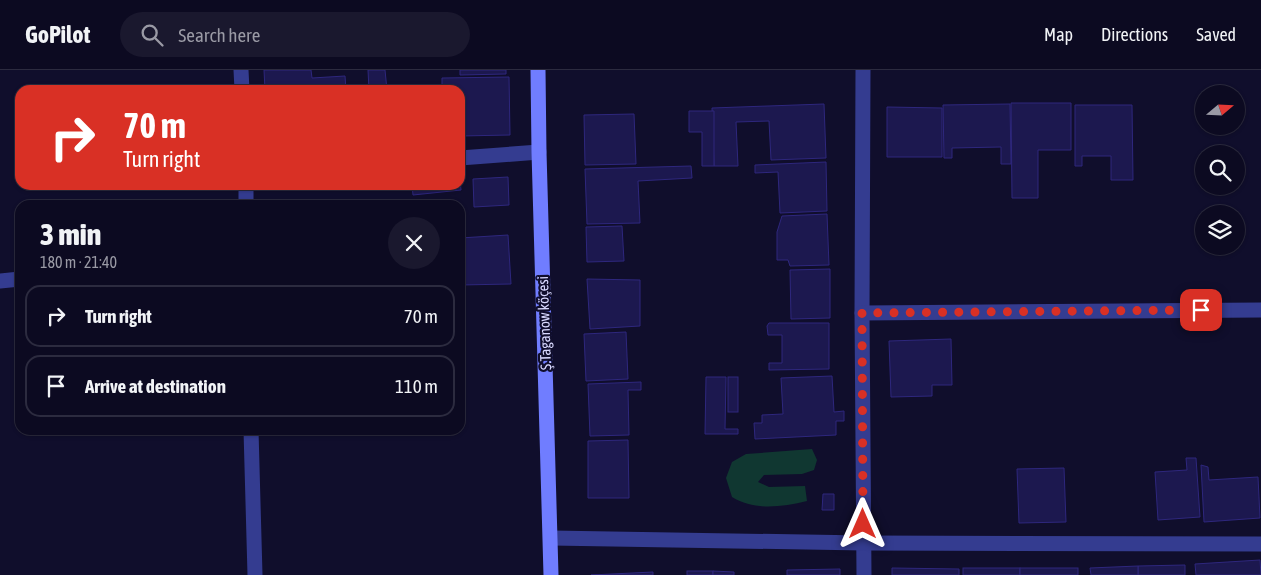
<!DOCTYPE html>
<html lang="en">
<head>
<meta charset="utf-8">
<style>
	:root { --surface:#0c0a21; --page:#1a182e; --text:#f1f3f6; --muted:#9a9aa5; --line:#2c2b3f }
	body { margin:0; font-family:"Asap Condensed",sans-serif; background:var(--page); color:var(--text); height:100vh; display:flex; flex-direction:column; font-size:19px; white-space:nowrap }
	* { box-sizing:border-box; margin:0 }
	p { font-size:16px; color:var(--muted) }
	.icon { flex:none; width:28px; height:28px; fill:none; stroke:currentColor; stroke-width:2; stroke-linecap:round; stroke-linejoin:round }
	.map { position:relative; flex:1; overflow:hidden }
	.panel { position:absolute; left:15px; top:130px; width:450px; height:235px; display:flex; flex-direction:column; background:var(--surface); border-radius:15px; box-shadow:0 1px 4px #0004,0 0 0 1px var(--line) }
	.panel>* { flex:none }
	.hud { position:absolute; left:15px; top:15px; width:450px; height:105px; border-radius:15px; box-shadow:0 1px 4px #0004,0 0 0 1px var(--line); background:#d93025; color:#fff; overflow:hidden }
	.needle { width:32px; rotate:71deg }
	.buttons { position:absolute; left:1195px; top:15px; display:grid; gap:10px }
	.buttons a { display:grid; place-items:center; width:50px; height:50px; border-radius:50%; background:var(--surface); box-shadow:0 1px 4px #0004,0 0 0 1px var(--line); font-size:25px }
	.pin { position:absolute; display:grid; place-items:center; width:42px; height:42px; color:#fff; margin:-21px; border-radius:10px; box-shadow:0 2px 8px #0006 }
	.me { position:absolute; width:55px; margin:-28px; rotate:0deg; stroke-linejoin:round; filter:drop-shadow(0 0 4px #0008) }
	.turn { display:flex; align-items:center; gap:18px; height:105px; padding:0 25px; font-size:22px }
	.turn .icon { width:65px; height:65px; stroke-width:2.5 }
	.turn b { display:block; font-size:35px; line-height:42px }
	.round { display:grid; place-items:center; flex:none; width:52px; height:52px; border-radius:26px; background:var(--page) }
	.overview { display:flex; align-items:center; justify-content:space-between; height:85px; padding:0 25px }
	h1 { font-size:30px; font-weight:800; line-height:38px }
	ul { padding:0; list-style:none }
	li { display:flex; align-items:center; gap:15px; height:62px; margin:0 10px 8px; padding:0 15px; border:2px solid var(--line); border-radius:15px }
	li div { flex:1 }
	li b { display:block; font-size:19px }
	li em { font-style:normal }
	header { display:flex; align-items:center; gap:30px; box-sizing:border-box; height:70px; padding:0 25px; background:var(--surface); border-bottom:1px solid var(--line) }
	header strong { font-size:24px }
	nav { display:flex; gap:28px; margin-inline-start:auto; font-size:18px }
	.search { width:350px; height:45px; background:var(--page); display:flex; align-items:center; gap:12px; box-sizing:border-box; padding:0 18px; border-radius:28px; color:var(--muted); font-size:19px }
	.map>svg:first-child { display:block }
	.green { fill:#103731 }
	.building { fill:#1c184f; stroke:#2e277d }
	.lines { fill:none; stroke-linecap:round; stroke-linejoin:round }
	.street { stroke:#343c90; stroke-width:15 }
	.secondary { stroke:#707dff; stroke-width:15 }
	.route { stroke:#d93025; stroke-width:9; stroke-dasharray:0 16.2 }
	.labels { text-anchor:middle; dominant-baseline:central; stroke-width:4.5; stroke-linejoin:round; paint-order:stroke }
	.street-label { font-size:15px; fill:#d9d9ff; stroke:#100e2c }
</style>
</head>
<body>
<header>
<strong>GoPilot</strong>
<div class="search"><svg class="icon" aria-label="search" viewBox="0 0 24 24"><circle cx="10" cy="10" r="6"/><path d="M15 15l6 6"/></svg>Search here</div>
<nav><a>Map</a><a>Directions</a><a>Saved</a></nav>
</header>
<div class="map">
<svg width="1261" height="505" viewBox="0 0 1261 505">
	<rect width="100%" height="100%" fill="#100e2c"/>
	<path class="green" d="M812,379L817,390L814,400L802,404L764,405L758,412L769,417L805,416L807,431C781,437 755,441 732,427L726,408L732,392L746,384Z"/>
	<g class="building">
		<path d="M264,0H311L312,8L345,6L346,20H265Z"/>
		<path d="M368,0H385L387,20H369Z"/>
		<path d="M460,0H506V4L460,5Z"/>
		<path d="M509,7L510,65L460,66V20H442V8Z"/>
		<path d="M1011,33H1071V80H1038V128H1012Z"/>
		<path d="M824,34L826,88L771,90L769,51L736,52L738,96H714L712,38Z"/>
		<path d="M1010,34L1011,94H1001V77L952,78V88H944L943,35Z"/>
		<path d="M1075,35H1132L1133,110H1111V86H1082V96H1075Z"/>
		<path d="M887,37L942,38V87H887Z"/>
		<path d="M689,41H714V96H702V62H689Z"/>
		<path d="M634,44L636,94L585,95L584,45Z"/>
		<path d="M826,92L827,141L780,143L778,102L755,103V95Z"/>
		<path d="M691,96L692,108L638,111L640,153L587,154L585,99Z"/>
		<path d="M508,107L509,135L474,137L473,109Z"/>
		<path d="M460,110L461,120L413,125L412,115H460Z"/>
		<path d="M827,144L829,195L790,196L788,190H777V162L782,146Z"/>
		<path d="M622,156L624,191L587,192L586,157Z"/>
		<path d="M508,165L511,214L460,215V168Z"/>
		<path d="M830,199V248L791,249L790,200Z"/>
		<path d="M587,209L640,210V256L590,259Z"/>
		<path d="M769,253H829V299L769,300V293H782V265H768L767,256Z"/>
		<path d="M626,262L628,309L586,311L584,264Z"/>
		<path d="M951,269L952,315H932V326L891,327L889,271Z"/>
		<path d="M832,306L834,342L844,341V351H836V365L755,369L754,353H762V345L783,344L781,308Z"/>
		<path d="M706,307H726L725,359H738V364H705Z"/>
		<rect x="728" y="307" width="10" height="35"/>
		<path d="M641,312V320H628L629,365L590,366L588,314Z"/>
		<path d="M628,370L629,428H588V371Z"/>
		<path d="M1186,388H1196L1200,447L1158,450L1155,402L1187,400Z"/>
		<path d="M1201,395L1208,397L1209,410L1258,407L1260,448L1204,452Z"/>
		<path d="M1064,398L1066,452L1019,453L1017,399Z"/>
		<path d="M823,424H834V440H822Z"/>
		<path d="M1260,490L1261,505H1196L1195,494Z"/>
		<path d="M1185,495V505H1138V496Z"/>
		<path d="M1138,496V505H1091L1090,498Z"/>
		<path d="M892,498L959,499V505H892Z"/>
		<rect x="963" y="498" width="57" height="7"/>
		<rect x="1020" y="498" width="58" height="7"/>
		<path d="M840,499V505H787V500Z"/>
		<rect x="687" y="501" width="26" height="4"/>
		<path d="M713,501L734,502V505H713Z"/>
		<path d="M653,502V505H591Z"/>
	</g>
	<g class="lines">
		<g class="street">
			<path d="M241,0L242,20"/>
			<path d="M863,0L862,243L864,505"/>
			<path d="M460,88L539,82"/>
			<path d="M246,115V135"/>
			<path d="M0,211L20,209"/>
			<path d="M862,243L1261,240"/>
			<path d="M251,360L255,505"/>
			<path d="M551,468L864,473L1261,474"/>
		</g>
		<path class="secondary" d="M538,0L539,82L551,505"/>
	</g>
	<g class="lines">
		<path class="route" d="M863,454L862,243L1201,240"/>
	</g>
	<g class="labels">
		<g class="street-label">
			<text transform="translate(544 253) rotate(-92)">Ş.Taganow köçesi</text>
		</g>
	</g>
</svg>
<div class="buttons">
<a><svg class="needle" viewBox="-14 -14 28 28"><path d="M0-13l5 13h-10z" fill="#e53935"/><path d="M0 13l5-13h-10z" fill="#9a9aa5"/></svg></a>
<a><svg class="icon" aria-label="search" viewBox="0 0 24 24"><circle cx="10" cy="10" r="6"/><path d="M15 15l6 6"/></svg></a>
<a><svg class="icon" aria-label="layers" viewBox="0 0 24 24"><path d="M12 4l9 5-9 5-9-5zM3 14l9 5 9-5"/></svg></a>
</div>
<div class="pin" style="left:1201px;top:240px;background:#d93025"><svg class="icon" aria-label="arrive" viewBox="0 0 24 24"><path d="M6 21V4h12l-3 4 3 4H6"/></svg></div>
<svg class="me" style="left:863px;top:454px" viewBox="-20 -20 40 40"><path d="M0-17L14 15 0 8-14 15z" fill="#d93025" stroke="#fff" stroke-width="4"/></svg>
<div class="hud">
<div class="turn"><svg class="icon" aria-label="right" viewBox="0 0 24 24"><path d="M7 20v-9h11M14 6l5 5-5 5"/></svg><div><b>70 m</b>Turn right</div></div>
</div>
<section class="panel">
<div class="overview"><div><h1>3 min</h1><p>180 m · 21:40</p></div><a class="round"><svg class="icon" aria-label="close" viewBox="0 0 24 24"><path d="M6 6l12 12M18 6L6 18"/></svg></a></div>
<ul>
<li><svg class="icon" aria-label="right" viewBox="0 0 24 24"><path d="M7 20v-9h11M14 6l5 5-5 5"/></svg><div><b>Turn right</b></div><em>70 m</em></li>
<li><svg class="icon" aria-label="arrive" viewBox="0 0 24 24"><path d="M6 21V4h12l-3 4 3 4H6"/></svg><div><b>Arrive at destination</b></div><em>110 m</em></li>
</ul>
</section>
</div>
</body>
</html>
